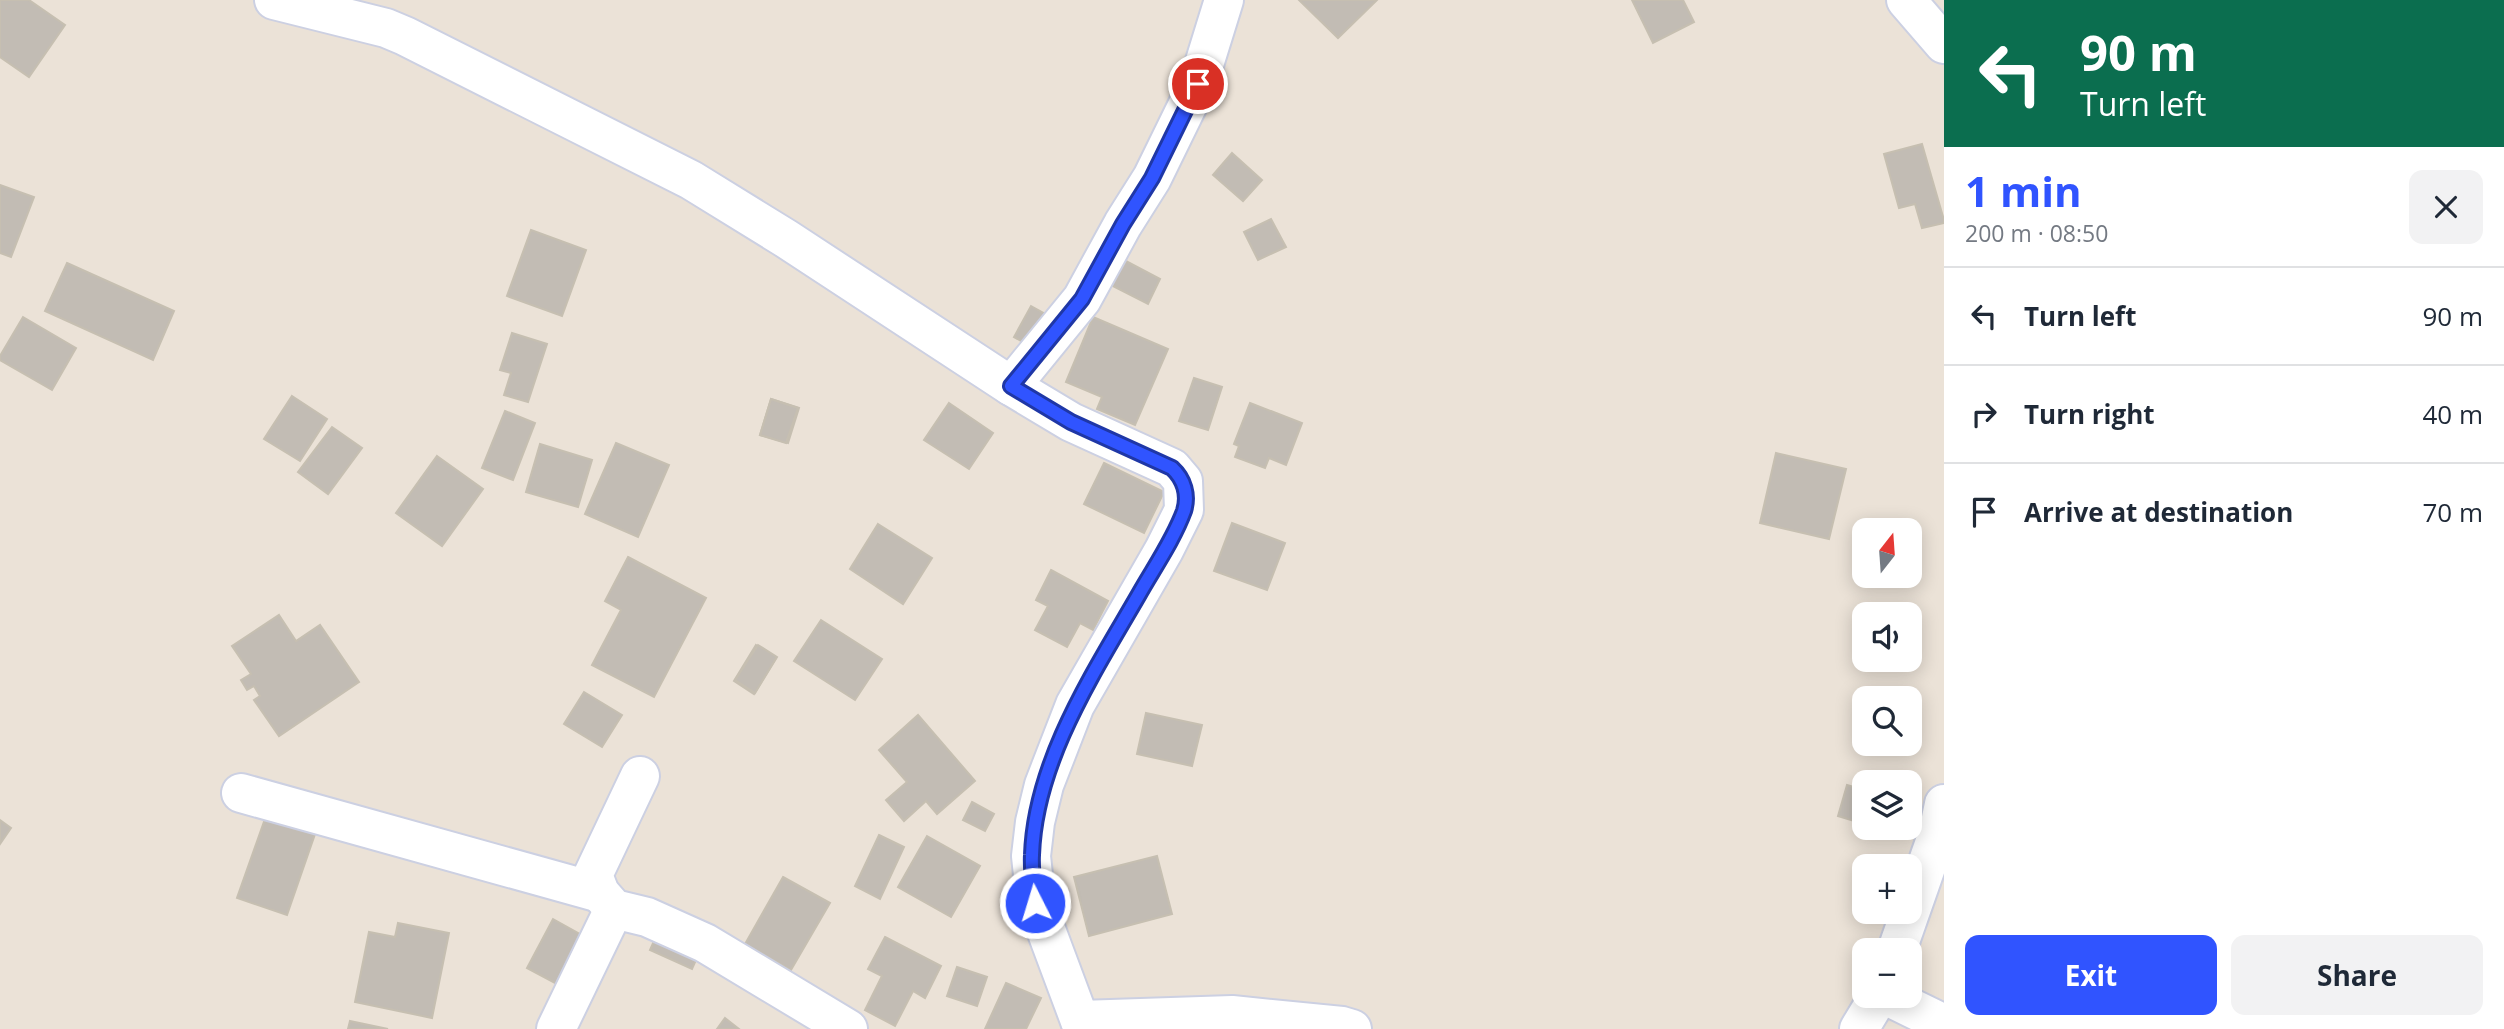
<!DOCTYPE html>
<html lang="en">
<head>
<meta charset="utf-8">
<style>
	:root { --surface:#fff; --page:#f2f2f3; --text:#1f2937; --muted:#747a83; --line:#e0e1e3; --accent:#3054ff }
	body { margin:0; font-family:"Open Sans",sans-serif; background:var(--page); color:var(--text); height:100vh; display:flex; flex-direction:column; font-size:26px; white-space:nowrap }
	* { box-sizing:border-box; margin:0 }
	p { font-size:23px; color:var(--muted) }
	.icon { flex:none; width:38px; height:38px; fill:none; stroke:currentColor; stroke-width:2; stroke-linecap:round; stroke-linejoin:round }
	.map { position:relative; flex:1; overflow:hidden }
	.side { display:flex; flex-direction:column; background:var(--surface); width:560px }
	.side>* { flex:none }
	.hud { background:#0b6e4f; color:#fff; overflow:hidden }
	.needle { width:46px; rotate:17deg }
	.controls { position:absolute; left:1852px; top:518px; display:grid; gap:14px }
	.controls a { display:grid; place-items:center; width:70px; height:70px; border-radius:14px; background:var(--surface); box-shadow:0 4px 18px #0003; font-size:35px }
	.pin { position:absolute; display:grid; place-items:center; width:60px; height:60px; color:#fff; margin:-30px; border:4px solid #fff; border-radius:50%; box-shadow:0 2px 7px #0007 }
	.me { position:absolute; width:77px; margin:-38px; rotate:355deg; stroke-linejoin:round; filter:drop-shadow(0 0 5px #0008) }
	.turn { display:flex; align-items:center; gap:24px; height:147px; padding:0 21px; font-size:32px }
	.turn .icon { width:91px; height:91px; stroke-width:2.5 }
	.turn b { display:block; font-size:49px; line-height:60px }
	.round { display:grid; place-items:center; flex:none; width:74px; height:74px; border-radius:14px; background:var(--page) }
	.summary { display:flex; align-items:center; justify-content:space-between; height:119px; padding:0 21px }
	h1 { font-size:42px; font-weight:700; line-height:52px; color:var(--accent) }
	.action { display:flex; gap:14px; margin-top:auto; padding:14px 21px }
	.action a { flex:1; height:80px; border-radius:14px; background:var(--accent); color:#fff; font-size:28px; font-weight:700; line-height:80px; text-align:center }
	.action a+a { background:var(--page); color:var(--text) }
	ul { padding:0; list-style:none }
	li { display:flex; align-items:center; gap:21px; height:98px; padding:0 21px; border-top:2px solid var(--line) }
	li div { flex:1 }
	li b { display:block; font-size:26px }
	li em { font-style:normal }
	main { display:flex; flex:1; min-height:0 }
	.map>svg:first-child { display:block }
	.building { fill:#c2bcb4; stroke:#c6bfb1; stroke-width:2 }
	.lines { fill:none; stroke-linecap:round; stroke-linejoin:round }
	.minor-casing { stroke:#ccd0e2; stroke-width:42 }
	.minor { stroke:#fff; stroke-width:38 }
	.route-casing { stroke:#1f37a6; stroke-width:18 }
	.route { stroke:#3054ff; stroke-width:12 }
</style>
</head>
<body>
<main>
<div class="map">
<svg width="1944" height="1029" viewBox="0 0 1944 1029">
	<rect width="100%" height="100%" fill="#ebe2d7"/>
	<g class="building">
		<path d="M0,0H29L65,25L29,77L0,57Z"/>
		<path d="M1299,0H1377L1338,38Z"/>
		<path d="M1632,0H1683L1694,22L1653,43Z"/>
		<path d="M1922,144L1944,220V223L1922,228L1915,204L1899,208L1884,154Z"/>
		<path d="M1232,153L1262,180L1243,201L1213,175Z"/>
		<path d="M0,185L34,197L11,257L0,253Z"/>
		<path d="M1271,219L1286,247L1258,260L1244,232Z"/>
		<path d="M531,230L586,250L562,316L507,296Z"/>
		<path d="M1122,259L1160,279L1148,304L1109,284Z"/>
		<path d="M67,263L174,311L153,360L45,311Z"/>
		<path d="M1031,306L1056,320L1039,351L1014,337Z"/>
		<path d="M23,317L76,348L52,390L0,360V356Z"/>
		<path d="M1093,317L1168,349L1135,425L1097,409L1102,397L1066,382Z"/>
		<path d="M512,333L547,344L528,402L504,395L511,373L500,370Z"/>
		<path d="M1194,378L1222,387L1208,430L1179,421Z"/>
		<path d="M292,396L327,419L300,461L264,439Z"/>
		<path d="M771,399L799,408L788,443L760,435Z"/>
		<path d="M771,399L798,408L786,443L760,435Z"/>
		<path d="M949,403L993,433L969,469L924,440Z"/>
		<path d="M1250,403L1302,423L1286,465L1269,458L1265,468L1235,457L1239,446L1234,444Z"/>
		<path d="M505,411L535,423L513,480L482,468Z"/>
		<path d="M332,427L362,448L328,494L298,472Z"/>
		<path d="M616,443L669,465L638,537L585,514Z"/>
		<path d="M540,444L592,460L578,507L526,492Z"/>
		<path d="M1776,453L1846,469L1829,539L1760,523Z"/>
		<path d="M437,456L483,489L442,546L396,513Z"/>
		<path d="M1104,463L1164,492L1144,533L1084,504Z"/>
		<path d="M1232,523L1285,543L1267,590L1214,571Z"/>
		<path d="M878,524L932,558L903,604L850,569Z"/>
		<path d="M628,557L706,598L654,697L592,665L621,610L605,601Z"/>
		<path d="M1051,570L1108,601L1093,630L1080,623L1067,647L1035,630L1048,606L1036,600Z"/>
		<path d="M279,615L296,641L320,625L359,682L279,736L254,700L260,696L254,686L247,690L241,680L251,674L232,646Z"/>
		<path d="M821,620L882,659L855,700L794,661Z"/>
		<path d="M756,645L776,658L754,694L734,681Z"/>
		<path d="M758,645L777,657L755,693L735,680Z"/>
		<path d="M584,692L622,715L602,747L564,724Z"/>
		<path d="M1146,713L1202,725L1192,766L1137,754Z"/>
		<path d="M918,715L975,781L937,814L926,801L904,821L886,800L907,782L879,750Z"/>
		<path d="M1847,785L1864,790V824L1838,816Z"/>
		<path d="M972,802L994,814L985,831L963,820Z"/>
		<path d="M266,816L315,834L287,915L237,898Z"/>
		<path d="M0,820L11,828L0,844Z"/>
		<path d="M879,835L904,847L880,899L855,886Z"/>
		<path d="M927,836L980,866L951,917L898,887Z"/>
		<path d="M1157,856L1172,914L1089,936L1074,877Z"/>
		<path d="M783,877L830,903L791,970L745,944Z"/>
		<path d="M553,919L594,942L568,990L527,968Z"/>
		<path d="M398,923L449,933L432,1018L355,1002L369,932L395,937Z"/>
		<path d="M661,925L703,944L692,969L650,950Z"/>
		<path d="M885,937L941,966L925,998L913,991L895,1026L865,1010L882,976L868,969Z"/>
		<path d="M957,967L987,977L977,1006L947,996Z"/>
		<path d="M1006,983L1041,998L1026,1029H985Z"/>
		<path d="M725,1018L739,1029H717Z"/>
		<path d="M350,1021L388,1029H348Z"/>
	</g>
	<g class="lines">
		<g class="minor-casing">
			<g id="minor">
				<path d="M274,0L386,28L405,36L691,180L785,238L1011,386"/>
				<path d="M1906,0L1944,44"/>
				<path d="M640,776L593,875L600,893L614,909L647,917L705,943L848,1029"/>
				<path d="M241,793L600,893"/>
				<path d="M1897,950L1938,833L1944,804"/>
				<path d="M1887,996L1944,1024"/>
				<path d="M1080,1020L1232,1015L1342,1026L1352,1029"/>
				<path d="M556,1029L614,909"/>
				<path d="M1083,1029L1036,903L1031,856L1035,822L1044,785L1075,705L1164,550L1184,510L1183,481L1172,468L1071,422L1011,386L1082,299L1123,224L1152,178L1198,84L1224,0"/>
				<path d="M1859,1029L1879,996"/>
			</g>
		</g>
		<use href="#minor" class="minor"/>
	</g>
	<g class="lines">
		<g class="route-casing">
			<path id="route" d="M1035,903C1034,887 1031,870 1032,855C1035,762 1093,674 1138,596C1153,569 1173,541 1184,511C1189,495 1184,479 1172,468L1071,422L1011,386L1082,299L1123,224L1152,178L1198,84"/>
		</g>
		<use href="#route" class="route"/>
	</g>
</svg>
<div class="controls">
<a><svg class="needle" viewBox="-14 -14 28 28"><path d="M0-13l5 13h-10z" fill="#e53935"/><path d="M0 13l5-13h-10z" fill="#747a83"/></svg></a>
<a><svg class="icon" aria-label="sound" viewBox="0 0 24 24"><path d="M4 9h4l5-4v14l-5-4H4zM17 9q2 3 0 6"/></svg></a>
<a><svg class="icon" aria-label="search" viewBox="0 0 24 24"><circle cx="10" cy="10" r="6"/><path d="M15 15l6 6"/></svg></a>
<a><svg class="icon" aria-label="layers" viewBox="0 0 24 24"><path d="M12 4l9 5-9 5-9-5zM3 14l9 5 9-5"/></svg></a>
<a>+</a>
<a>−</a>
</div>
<div class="pin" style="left:1198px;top:84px;background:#d93025"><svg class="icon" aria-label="arrive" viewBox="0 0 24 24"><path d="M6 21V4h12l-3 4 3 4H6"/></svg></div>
<svg class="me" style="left:1035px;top:903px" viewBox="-20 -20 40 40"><circle r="17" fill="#3054ff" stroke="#fff" stroke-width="3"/><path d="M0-11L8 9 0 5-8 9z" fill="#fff"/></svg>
</div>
<section class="side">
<div class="hud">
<div class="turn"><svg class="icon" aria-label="left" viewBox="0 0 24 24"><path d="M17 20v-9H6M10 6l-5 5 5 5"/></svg><div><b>90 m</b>Turn left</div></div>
</div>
<div class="summary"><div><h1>1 min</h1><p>200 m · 08:50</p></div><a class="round"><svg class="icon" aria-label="close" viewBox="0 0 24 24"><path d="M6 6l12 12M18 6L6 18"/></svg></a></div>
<ul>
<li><svg class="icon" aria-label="left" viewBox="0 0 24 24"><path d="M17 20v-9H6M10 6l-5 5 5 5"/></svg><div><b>Turn left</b></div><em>90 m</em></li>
<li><svg class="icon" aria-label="right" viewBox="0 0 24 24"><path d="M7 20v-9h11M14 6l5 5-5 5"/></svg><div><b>Turn right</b></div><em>40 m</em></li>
<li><svg class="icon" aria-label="arrive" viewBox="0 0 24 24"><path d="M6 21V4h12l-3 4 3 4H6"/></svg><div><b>Arrive at destination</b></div><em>70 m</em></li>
</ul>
<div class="action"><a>Exit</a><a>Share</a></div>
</section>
</main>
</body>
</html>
